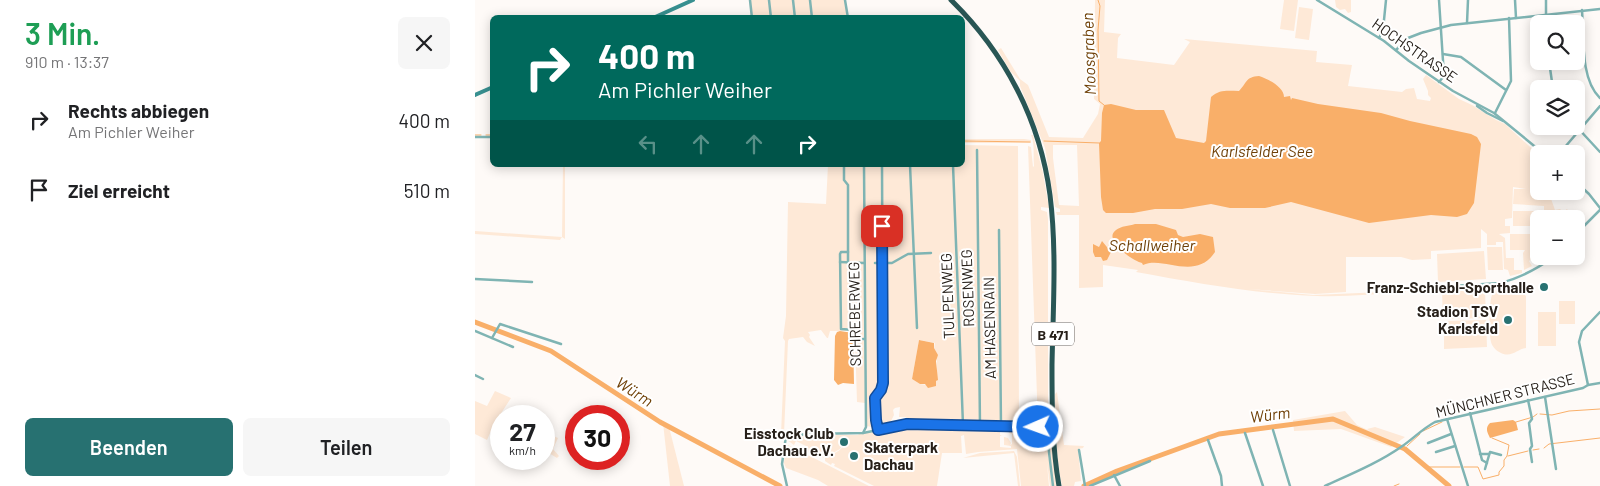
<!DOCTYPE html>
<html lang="de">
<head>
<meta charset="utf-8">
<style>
	:root { --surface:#fff; --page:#f6f6f6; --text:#202124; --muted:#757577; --accent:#277171 }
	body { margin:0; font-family:Barlow,sans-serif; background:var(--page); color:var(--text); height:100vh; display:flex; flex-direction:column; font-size:19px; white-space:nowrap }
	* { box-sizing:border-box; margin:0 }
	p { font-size:16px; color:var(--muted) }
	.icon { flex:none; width:28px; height:28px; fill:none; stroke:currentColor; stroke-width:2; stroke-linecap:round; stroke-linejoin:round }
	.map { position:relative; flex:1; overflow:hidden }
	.panel { display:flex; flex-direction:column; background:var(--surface); width:475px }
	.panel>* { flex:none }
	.hud { position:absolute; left:15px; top:15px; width:475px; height:152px; border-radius:8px; box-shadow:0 2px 12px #0003; background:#00695c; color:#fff; overflow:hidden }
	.buttons { position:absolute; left:1055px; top:15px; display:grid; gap:10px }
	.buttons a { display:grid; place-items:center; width:55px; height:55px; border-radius:8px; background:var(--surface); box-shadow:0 2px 12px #0003; font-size:25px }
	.speed { position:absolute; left:15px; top:405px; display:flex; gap:10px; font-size:25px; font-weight:700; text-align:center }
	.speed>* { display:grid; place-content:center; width:65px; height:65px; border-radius:50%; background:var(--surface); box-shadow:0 2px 12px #0003; line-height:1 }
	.speed small { font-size:12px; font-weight:400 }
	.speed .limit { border:8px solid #d22; background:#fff; color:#111 }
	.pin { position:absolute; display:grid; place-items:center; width:42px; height:42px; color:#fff; margin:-21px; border-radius:10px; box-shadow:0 2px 8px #0006 }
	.me { position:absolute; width:55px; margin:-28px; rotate:268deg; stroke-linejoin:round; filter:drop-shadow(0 0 4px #0008) }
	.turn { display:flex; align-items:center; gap:18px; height:105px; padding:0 25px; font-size:22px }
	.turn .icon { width:65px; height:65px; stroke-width:2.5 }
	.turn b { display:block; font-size:35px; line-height:42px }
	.lanes { display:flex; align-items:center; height:48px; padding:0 25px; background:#0003; justify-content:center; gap:25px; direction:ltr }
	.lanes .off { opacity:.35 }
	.round { display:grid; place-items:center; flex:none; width:52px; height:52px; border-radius:8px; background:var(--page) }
	.summary { display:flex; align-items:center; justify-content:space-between; height:85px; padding:0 25px }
	h1 { font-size:30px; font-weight:600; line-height:38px; color:#1e9e55 }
	.action { display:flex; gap:10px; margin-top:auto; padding:10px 25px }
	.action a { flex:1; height:58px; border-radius:8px; background:var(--accent); color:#fff; font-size:20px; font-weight:600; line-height:58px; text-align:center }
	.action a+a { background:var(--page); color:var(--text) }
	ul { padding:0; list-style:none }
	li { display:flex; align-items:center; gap:15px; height:70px; padding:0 25px }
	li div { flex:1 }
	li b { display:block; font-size:19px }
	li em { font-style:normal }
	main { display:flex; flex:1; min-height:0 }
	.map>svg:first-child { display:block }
	.green { fill:#fee9d7; fill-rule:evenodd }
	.water { fill:#f9af69 }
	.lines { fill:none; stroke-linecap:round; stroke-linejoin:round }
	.stream { stroke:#f9af69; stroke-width:1 }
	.river { stroke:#f9af69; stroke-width:5 }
	.street { stroke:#7fb4b3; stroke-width:2.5 }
	.secondary { stroke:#389090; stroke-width:4 }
	.highway { stroke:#295655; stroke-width:5 }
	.route-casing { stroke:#114b97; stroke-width:12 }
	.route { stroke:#1a73e8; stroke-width:9 }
	.poi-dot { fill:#277171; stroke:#fff; stroke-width:2 }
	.labels { text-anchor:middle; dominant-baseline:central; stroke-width:4; stroke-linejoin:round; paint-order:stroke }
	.shield { fill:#fff; stroke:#68635f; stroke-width:1 }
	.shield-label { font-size:14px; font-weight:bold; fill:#27201a }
	.street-label { font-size:15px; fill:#27201a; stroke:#fff }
	.poi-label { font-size:15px; font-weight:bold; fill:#27201a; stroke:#fff; text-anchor:end }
	.water-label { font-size:16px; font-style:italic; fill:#6f4007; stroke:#fff }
</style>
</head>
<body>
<main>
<section class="panel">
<div class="summary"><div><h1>3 Min.</h1><p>910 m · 13:37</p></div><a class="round"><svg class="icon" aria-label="close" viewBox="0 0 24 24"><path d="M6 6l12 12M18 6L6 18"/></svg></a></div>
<ul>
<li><svg class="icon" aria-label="right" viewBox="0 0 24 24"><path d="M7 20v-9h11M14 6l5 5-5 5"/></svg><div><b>Rechts abbiegen</b><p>Am Pichler Weiher</p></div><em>400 m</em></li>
<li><svg class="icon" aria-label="arrive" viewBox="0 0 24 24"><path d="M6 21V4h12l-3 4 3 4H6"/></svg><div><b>Ziel erreicht</b></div><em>510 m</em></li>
</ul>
<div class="action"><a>Beenden</a><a>Teilen</a></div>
</section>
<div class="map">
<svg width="1125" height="486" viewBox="0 0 1125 486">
	<rect width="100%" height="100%" fill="#fefaf7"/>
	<g class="green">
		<path d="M274,0H370L372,17H276Z"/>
		<path d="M620,0H630L629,32L646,34L643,38L642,58L699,65L715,42L709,39L842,51L841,62L877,65L873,86L927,92L931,89L939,88L942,99L955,101L956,98L953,95V91L948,79L951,75L984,99L997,105L1021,120L1030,124L1064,155V191H1076L1074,193L1080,210L1085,209L1088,212L1092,209L1098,219H1064V226H1038V211H1069V206L1038,204L1039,189H1051L1038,187L1037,218L1030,219V226H1035V233L1024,234L1030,238L1031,258H1039V270H1047V273L1035,276L1033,270L1029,269L1028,242H1021V245H1012V234L1006,229V248L956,251V259L937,260L926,257H871V292L840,294L773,289L838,295L931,291L930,292C901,294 871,297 842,296C781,294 721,283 661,272L663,270L628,265V287L604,288V215H582L581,212H585V209L580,207L570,148L545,86V81L535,71L523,50L526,48L545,79L553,85L574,137L608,138L623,114L625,104L619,99ZM578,145H602L604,206L584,205L578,158Z"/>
		<path d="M809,0H823L819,31L805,29Z"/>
		<path d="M860,0H876V12L873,13L870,9L865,10L861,7Z"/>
		<path d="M824,7L838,9L834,40L820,38Z"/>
		<path d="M556,135H558L568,173L574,208L566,207V210L572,212L573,219V399L574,428H575L582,486H579L573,435L572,430L567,426L432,423L415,426L420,422L430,421L432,419L431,417H424L425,407L420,408L418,410L419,415L413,427L406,428C400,421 400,404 403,395L407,394L408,387L399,395L400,428L392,426L390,403L382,402L380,341L378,331H355L353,338H352L346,330L333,332L335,335L334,337L340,346L332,342L328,337L314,339L313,341L309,434H306L310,341L308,338L311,316L313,202L351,204L353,165H488V145L543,146L544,425L563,424L553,146L556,147L558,167L559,166C558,156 560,144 556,135ZM444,340L460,343L459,348L462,354V380L461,381L460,386L445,384L437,379Z"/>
		<path d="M488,139H549L556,140V143H488Z"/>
		<path d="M88,165H90V239L87,237L85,240L0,234V231L87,237Z"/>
		<path d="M1035,234H1064V254L1054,261L1057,266L1049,270L1048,253L1050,250H1035Z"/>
		<path d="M1012,247H1027L1028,270H1013Z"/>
		<path d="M1009,251L1011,279L963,282L962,254Z"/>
		<path d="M1029,285L1040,286L1051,296V348C1042,349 1037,358 1026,353C1021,351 1017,346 1016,342C1014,333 1014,302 1017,295C1019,289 1024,287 1029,285Z"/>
		<path d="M1010,290L1011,318L968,319L967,291Z"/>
		<rect x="1084" y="301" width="16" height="23"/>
		<rect x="1063" y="312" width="18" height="34"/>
		<path d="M1011,320L1012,347L969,349V321Z"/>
		<path d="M20,391L36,398L19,424L12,440L0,434V401L12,406Z"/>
		<path d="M582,392L589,445L609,446L608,448L603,449L606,481L600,482L599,486H587C581,456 580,425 580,394Z"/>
		<path d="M870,411L882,425L895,431L892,429L900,427L930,437L916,447L866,429L819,431L818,420Z"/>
		<path d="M188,423L194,427L209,486H195Z"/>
		<path d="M433,426L525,429V435H527L525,436V447L536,448V446L529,445V437L533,438L536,443L535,445L537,444V434L534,433V431L529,428H555L557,431L560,427L567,428L571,436L577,486H575L572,463L574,486H546L542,449L503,452L491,454L489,435L486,436L487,453H467L462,486H399L359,466L360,464L357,463L356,465L350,461V458C360,453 372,449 370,437H366V443L368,444L365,449L349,458L337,451L335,453L331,451L333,447L321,441L319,445L312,440L313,437L339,435H383L384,434Z"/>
		<path d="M69,432L83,438L78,449L84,456L82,458L69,450Z"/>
		<path d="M311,445H313L394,486H353L343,480L311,468L309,463Z"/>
		<path d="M539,451L542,457L545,486H543L539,453L488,458L505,453Z"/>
	</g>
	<g class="water">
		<path d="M784,76C793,79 809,87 809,97L815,96L816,100L817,98L843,104L906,113L935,121L996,134L1002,137L1006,144L999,203L992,214L982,217L956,215L894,223L816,202L790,208H755L736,204L707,209H680L658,213H631L628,210L626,197L624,143L626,141L627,113L629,105L636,104L661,110H689L701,138L729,143L731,141L736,97C745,89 753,91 764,91C772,83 770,77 784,76Z"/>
		<path d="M660,224H681L701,230L703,235L708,237L725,234L738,237L740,252C720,282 688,255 668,265L667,263C658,261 627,240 641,230C646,226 654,226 660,224Z"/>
		<path d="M627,241L636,252L632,260L628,261L626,257H620L618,252V244L624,247Z"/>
		<path d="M365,331L378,333L379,384L368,383L363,385L359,380L360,336L362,332Z"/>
		<path d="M444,340L459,343V348L463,355L461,361L463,380L461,381V386L453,388L450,384H445L437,379Z"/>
		<path d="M1038,420L1041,422L1043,430L1015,438C1012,432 1010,428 1015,423Z"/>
	</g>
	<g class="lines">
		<g class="stream">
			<path d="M623,0L625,6L623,30L624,101L629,105"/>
			<path d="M0,135H6"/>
			<path d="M11,135H18"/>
			<path d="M488,141L555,142"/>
			<path d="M569,141L624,143"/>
			<path d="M1065,414L1077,415L1094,411L1125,409"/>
			<path d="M1041,422L1058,417L1062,414"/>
			<path d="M948,431L967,422"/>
			<path d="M932,446L945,434"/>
			<path d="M928,448H929"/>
			<path d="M1069,448L1074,444L1125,438"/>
			<path d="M1058,450L1064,449"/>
			<path d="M1033,456L1053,451"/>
			<path d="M953,467H985"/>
			<path d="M989,467H1003L1008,479L1024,475V472L1029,466V460L1032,456L1034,445L1017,438"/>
			<path d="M919,486L924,484"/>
		</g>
		<g class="river">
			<path d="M0,322L76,351L185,422L305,486"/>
			<path d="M609,486L642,471L744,434L858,419L930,449L974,486"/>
		</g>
		<g class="street">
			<path d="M275,0L277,18"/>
			<path d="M294,0L296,18"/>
			<path d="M318,0L320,18"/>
			<path d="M335,0L337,18"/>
			<path d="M370,0L373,18"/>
			<path d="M842,0L909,41L934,61L978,91L1019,113L1069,154"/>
			<path d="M964,0L969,76L964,82"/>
			<path d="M1040,0L1041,18"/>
			<path d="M1071,0V24"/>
			<path d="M1107,10C1109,37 1105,79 1125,98"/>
			<path d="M992,23L993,0"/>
			<path d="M904,38L908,30L911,0"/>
			<path d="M921,50L933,38L946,33L976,25L1125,9"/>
			<path d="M968,54L986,57L1031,90"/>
			<path d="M1074,61L1078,89"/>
			<path d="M1002,106L1012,113L1028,121"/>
			<path d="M1020,113L1036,81L1034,18"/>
			<path d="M1101,126L1125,152"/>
			<path d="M0,137H18"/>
			<path d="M502,150L505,426"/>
			<path d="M1084,154L1125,106"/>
			<path d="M369,165V180L373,185V262"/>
			<path d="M435,165L442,328"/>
			<path d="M478,165L488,425"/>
			<path d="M1101,182L1114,194L1125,208"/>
			<path d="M524,230L526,427"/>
			<path d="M1101,234L1125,210"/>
			<path d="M373,252H366L365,254L366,329L380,330L382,339H389"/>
			<path d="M365,262L389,263"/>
			<path d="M400,263H417L433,254L456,253"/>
			<path d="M0,279L57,282"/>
			<path d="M930,289L1025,283C1046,278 1062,269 1080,256"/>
			<path d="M0,331L38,347"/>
			<path d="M17,338L25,324L86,344"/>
			<path d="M0,375L8,379"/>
			<path d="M1113,385L1125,383"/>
			<path d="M1070,397L1081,469"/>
			<path d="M1053,400L1057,419L1054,423L1057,446L1055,449L1057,462"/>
			<path d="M995,413L1007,460L1012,463"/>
			<path d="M972,419L993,486"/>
			<path d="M403,430L401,420L400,398L406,391L408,383L407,165"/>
			<path d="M798,430L815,486"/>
			<path d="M388,433L391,427L389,165"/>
			<path d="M770,433L788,486"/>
			<path d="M733,440L746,476L747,486"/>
			<path d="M953,443L976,434"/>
			<path d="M604,450L610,486"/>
			<path d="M961,452L980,446"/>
			<path d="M1005,454H1014"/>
			<path d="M1010,469L1015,452L1026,455"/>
			<path d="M639,475L645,486"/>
			<path d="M312,486L307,464L311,436L334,434L388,433L432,424L566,427L572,435L578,486"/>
			<path d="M615,486L675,461"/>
			<path d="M850,486C876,474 903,463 926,447C938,439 947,429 960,422L1108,388L1113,385L1104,342L1107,331L1125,312"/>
		</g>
		<g class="secondary">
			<path d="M178,18L218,0"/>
			<path d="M0,95L18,87"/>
		</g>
		<path class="highway" d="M476,0C530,53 565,120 575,195C582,251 578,309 577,365C577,406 577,446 584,486"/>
	</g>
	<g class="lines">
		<g class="route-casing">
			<path id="route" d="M407,226L408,383L406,390L400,398L401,420L403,430L432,424L563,427"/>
		</g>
		<use href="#route" class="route"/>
	</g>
	<g class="poi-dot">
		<circle cx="1069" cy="287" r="5"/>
		<circle cx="1033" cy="320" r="5"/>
		<circle cx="369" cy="442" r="5"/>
		<circle cx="379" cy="456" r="5"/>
	</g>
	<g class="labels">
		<rect class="shield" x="557" y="322.5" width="42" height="23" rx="4"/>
		<g class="shield-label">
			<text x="578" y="334">B 471</text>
		</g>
		<g class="street-label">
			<text transform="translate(940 50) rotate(35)">HOCHSTRASSE</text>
			<text transform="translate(492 288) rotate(-92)">ROSENWEG</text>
			<text transform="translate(472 296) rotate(-92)">TULPENWEG</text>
			<text transform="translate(379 314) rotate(-91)">SCHREBERWEG</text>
			<text transform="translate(514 328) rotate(-91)">AM HASENRAIN</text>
			<text transform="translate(1030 395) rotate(-14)">MÜNCHNER STRASSE</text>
		</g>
		<g class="poi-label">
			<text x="1059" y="287">Franz-Schiebl-Sporthalle</text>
			<text x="1023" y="311">Stadion TSV<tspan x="1023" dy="17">Karlsfeld</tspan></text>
			<text x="359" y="433">Eisstock Club<tspan x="359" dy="17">Dachau e.V.</tspan></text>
			<text x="389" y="447" text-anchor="start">Skaterpark<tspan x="389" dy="17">Dachau</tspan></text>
		</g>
		<g class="water-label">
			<text transform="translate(613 54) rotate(-92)">Moosgraben</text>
			<text x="787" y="150">Karlsfelder See</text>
			<text x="677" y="244">Schallweiher</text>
			<text transform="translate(160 391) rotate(33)">Würm</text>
			<text transform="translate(795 414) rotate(-7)">Würm</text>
		</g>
	</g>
</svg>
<div class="buttons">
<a><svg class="icon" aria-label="search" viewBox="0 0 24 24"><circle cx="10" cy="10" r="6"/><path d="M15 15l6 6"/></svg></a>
<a><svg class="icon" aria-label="layers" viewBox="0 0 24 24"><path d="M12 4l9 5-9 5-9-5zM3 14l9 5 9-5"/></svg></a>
<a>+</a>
<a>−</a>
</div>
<div class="speed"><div>27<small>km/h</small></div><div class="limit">30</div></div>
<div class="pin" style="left:407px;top:226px;background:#d93025"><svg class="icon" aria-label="arrive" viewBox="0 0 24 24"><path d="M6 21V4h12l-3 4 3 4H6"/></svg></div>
<svg class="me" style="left:563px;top:427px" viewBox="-20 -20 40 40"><circle r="17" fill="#1a73e8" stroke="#fff" stroke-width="3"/><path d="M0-11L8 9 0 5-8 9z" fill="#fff"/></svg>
<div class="hud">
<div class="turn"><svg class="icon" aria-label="right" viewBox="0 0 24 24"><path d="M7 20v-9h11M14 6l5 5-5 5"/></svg><div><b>400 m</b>Am Pichler Weiher</div></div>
<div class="lanes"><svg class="icon off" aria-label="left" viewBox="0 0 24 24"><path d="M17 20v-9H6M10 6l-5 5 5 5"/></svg><svg class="icon off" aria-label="ahead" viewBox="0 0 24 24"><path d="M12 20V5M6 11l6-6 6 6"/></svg><svg class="icon off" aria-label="ahead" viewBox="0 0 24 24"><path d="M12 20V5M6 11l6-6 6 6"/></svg><svg class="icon" aria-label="right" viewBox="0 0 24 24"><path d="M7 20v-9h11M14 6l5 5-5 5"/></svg></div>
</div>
</div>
</main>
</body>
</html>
